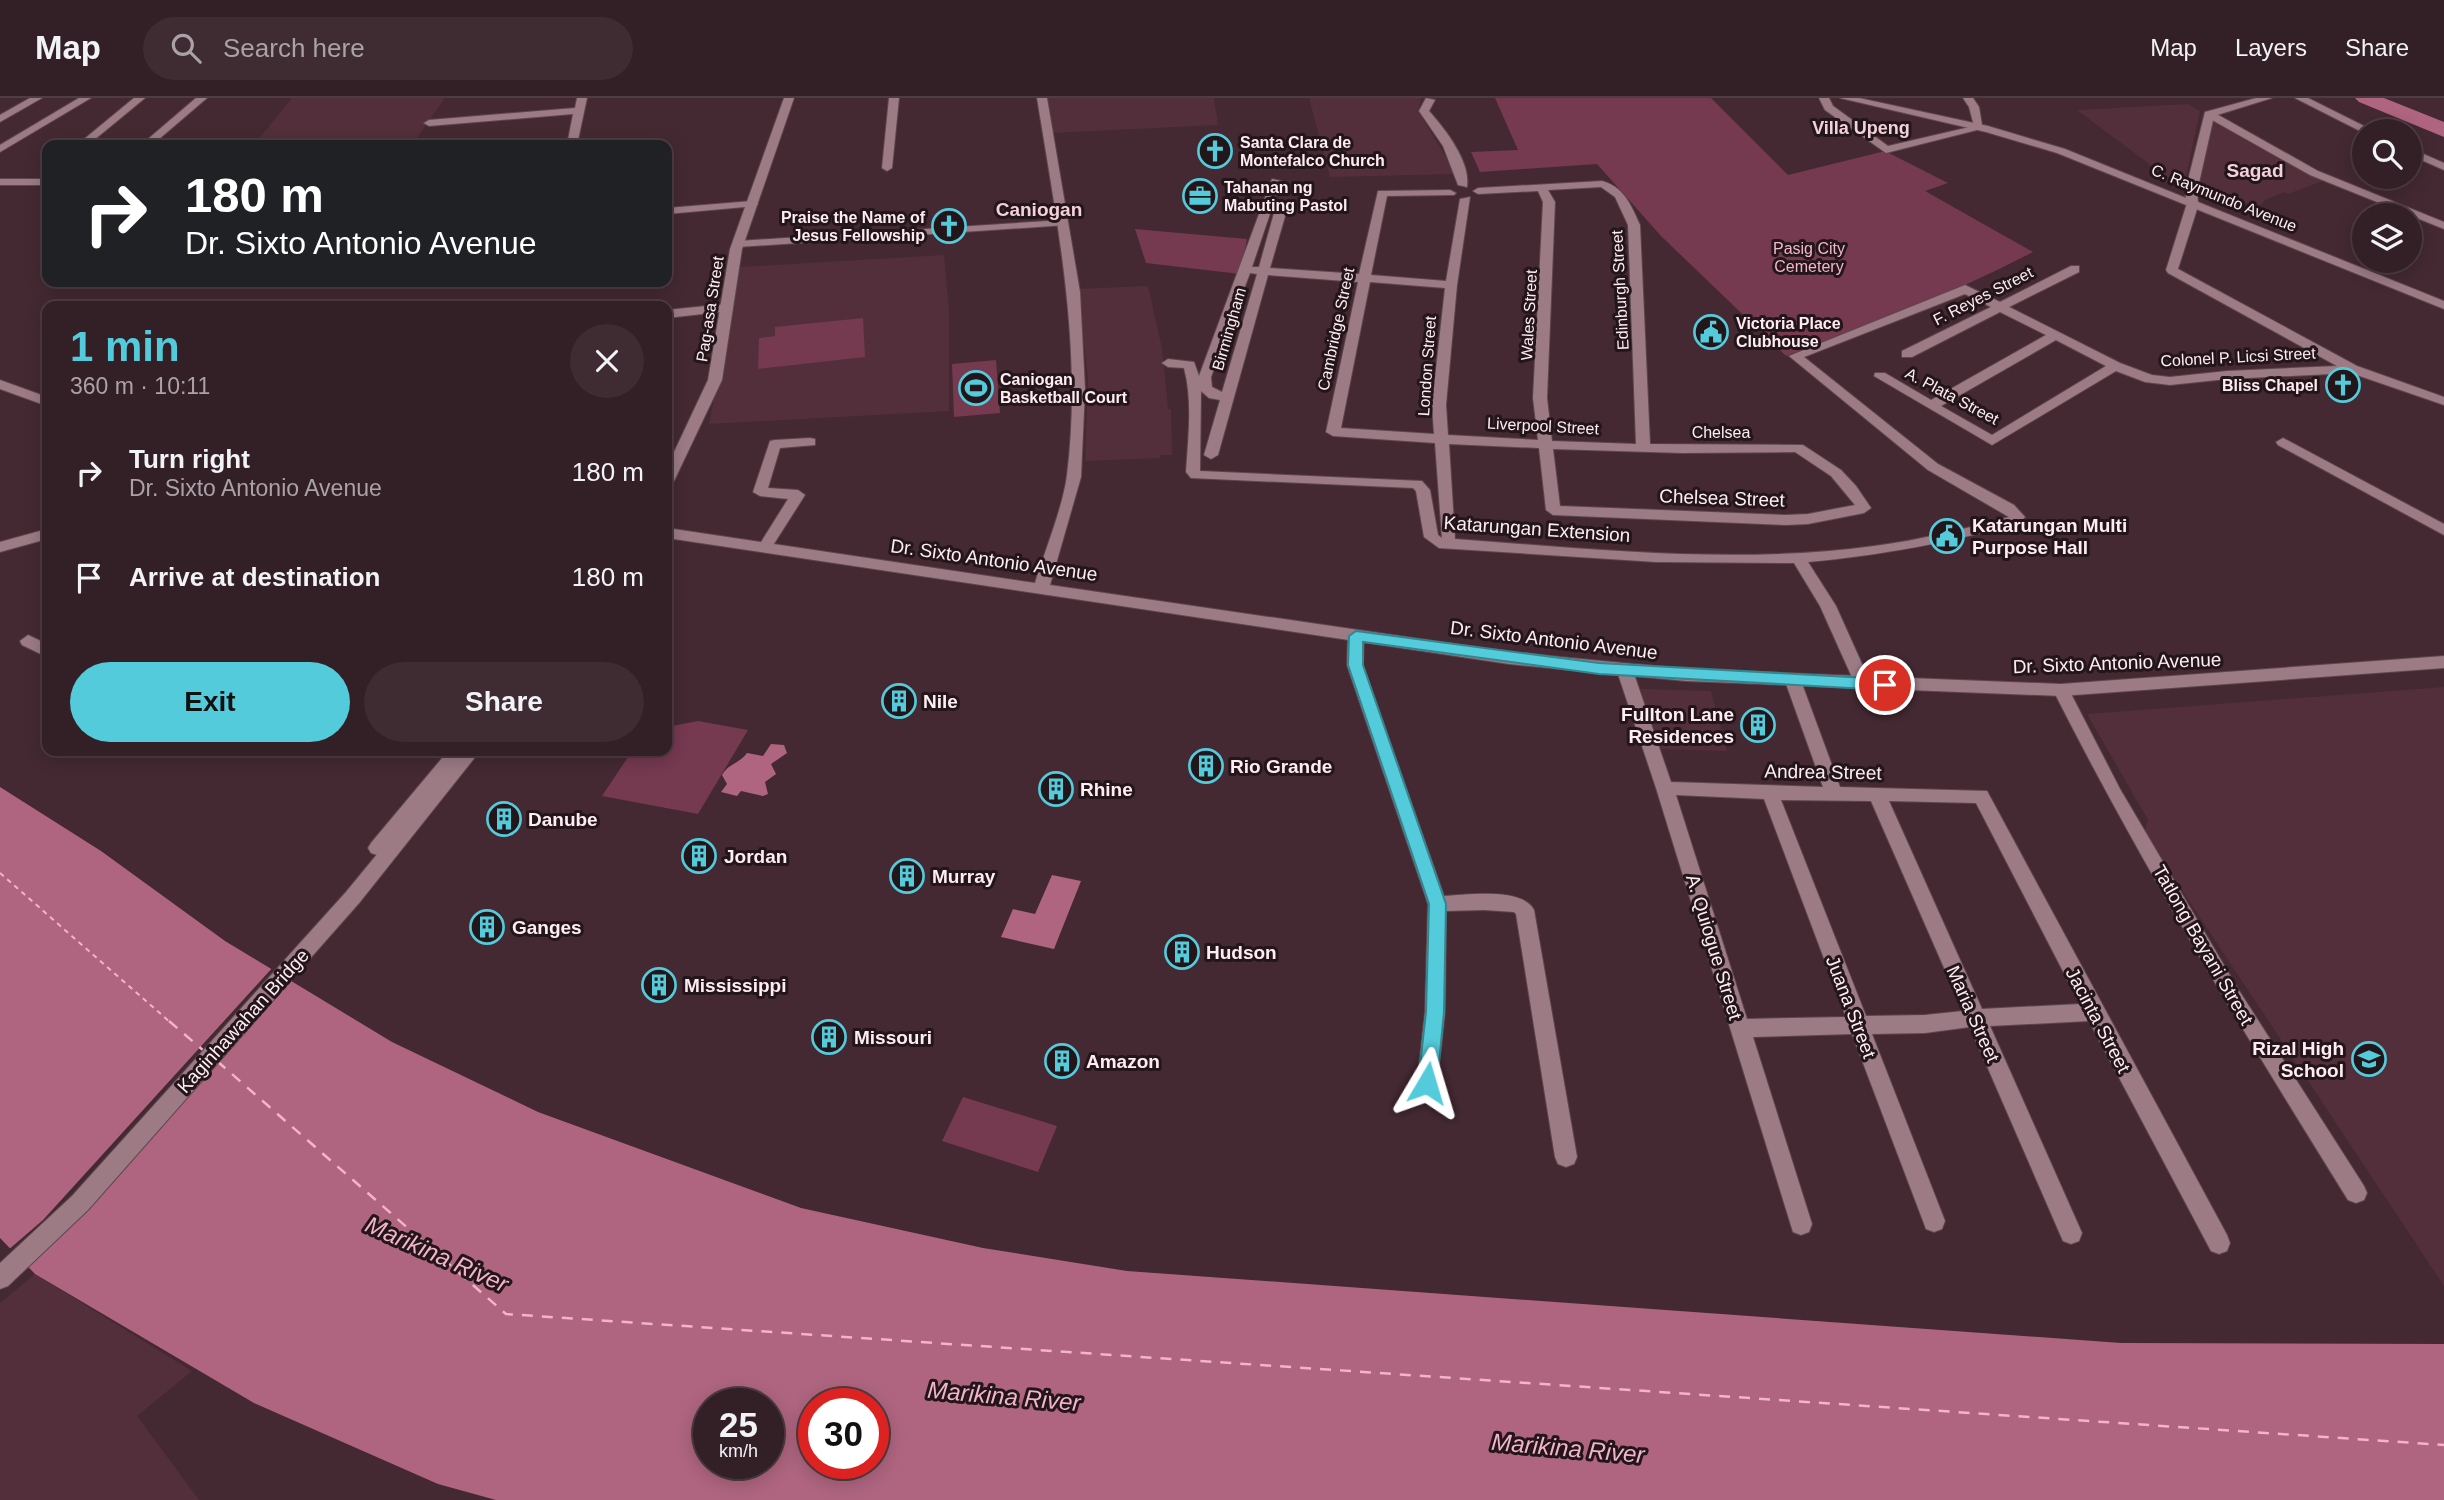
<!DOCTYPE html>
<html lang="en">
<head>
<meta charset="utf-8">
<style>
	:root { --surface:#331f26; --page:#3e2c32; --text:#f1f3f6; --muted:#a9a2a7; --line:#4e3d43; --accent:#53cbdb }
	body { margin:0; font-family:Helvetica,sans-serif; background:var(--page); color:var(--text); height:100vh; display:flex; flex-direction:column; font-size:26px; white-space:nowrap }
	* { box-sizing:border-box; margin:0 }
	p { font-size:23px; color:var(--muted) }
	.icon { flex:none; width:38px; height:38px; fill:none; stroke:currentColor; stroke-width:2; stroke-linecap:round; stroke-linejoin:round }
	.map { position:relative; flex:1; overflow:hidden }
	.drawer { position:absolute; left:42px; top:203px; width:630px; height:455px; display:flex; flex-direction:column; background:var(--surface); border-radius:14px; box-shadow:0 4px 18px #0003,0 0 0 2px var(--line) }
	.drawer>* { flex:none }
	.hud { position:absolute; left:42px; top:42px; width:630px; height:147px; border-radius:14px; box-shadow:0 4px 18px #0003,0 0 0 2px var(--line); background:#202124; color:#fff; overflow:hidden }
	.buttons { position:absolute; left:2352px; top:21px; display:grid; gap:14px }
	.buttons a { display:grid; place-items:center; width:70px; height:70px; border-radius:50%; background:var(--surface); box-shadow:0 4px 18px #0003,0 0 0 2px var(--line); font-size:35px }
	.speed { position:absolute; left:693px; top:1290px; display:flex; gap:14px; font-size:35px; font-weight:700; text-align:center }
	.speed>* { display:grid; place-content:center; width:91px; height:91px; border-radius:50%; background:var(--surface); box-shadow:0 4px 18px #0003,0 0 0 2px var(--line); line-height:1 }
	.speed small { font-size:18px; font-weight:400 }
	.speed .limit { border:10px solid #d22; background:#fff; color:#111 }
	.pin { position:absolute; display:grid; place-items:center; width:60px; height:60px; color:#fff; margin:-30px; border:4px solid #fff; border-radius:50%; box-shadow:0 2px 7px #0007 }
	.me { position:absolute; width:77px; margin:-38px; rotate:7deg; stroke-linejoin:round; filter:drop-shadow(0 0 5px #0008) }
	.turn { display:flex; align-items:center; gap:24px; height:147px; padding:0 28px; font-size:32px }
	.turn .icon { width:91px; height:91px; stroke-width:2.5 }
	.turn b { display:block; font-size:49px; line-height:60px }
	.round { display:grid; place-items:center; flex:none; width:74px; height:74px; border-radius:37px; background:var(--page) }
	.summary { display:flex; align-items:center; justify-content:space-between; height:119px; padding:0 28px }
	h1 { font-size:42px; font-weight:700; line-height:52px; color:var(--accent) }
	.button { display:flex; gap:14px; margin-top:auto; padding:14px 28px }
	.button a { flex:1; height:80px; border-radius:42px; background:var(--accent); color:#111; font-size:28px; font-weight:700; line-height:80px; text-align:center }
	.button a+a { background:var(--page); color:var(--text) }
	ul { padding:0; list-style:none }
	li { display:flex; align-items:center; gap:21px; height:105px; padding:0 28px }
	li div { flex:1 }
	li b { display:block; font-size:26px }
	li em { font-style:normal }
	header { display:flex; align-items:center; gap:42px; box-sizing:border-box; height:98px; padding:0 35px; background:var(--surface); border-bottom:2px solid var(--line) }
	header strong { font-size:33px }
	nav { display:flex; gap:38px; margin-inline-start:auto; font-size:24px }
	.search { width:490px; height:63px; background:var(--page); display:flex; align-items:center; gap:18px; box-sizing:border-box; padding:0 24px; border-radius:38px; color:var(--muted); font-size:26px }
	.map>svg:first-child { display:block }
	.built { fill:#522f3b }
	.green { fill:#753950 }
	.water { fill:#af657f; fill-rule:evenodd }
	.pier { fill:#442932 }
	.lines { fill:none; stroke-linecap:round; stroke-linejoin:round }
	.river { fill:#af657f; fill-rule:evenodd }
	.ferry-far1 { stroke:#f3b3c8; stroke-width:2; stroke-dasharray:5 4.5; stroke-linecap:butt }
	.ferry { stroke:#f3b3c8; stroke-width:2.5; stroke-dasharray:11 9; stroke-linecap:butt }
	.street-casing { stroke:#5d464e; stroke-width:2 }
	.secondary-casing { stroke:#5d464e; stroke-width:2 }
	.street { fill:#9c7b85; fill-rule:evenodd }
	.secondary { fill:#9c7b85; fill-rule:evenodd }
	.route { fill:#53cbdb; stroke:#36848e; stroke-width:2 }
	.labels { text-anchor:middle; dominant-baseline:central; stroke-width:6; stroke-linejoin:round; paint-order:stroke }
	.far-poi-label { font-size:16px; font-weight:bold; fill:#ffecf2; stroke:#23161a; text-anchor:start }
	.far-street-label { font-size:16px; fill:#ffecf2; stroke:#23161a }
	.far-park-label { font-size:16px; fill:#f5b5ca; stroke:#23161a }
	.far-neighbourhood-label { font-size:18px; font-weight:bold; fill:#f4d0db; stroke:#23161a }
	.far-quarter-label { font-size:19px; font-weight:bold; fill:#f4d0db; stroke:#23161a }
	.street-label { font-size:19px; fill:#ffecf2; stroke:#23161a }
	.poi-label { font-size:19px; font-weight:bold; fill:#ffecf2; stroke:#23161a; text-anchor:start }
	.near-water-label { font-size:24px; font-style:italic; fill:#f3b3c8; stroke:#23161a }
</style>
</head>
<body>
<header>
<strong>Map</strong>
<div class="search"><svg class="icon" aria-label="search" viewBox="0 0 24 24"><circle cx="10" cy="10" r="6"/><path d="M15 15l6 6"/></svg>Search here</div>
<nav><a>Map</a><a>Layers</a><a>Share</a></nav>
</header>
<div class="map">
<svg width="2444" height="1402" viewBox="0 0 2444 1402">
	<rect width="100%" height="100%" fill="#442932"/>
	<g class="built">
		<path d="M292,0H445L412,47H254Z"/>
		<path d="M1047,0H1214L1218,27L1051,35Z"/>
		<path d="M1309,0H1421L1418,13L1456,76L1330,79Z"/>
		<path d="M2188,6L2200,13L2186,79L2179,84L2166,85L2151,80L2160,74L2077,12Z"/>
		<path d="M2213,22L2312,78L2323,83L2288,96L2284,94L2265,102L2259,109L2198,89Z"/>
		<path d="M944,157L949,211V313L709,326L740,169Z"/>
		<path d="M1148,188L1162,250L1168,311H1171L1172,357H1160V360L1085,363L1088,281L1078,191Z"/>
		<path d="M2444,589V1188L2144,735L2148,722L2087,616Z"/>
		<path d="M1641,591L1711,593L1727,653L1655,651Z"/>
		<path d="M35,1176L192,1273L137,1318L199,1402H0V1205Z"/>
	</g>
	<g class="green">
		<path d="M1495,0H1711L1788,77L1885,53L1948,85L1925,93L2033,154C1952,196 1871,227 1786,258L1661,138L1597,66L1480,74L1471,54L1518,52Z"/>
		<path d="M1135,131L1247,141L1240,176L1146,165Z"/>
		<path d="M863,220L865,259L758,271L759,240L775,238V229Z"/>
		<path d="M996,262L1000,315L954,319L952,266Z"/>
		<path d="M698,623L748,632L698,716L602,698L632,653H667V629Z"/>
		<path d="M963,999L1057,1028L1038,1074L942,1043Z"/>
	</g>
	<g class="water">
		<path d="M771,646L784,647L787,655L771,666L776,676L765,684L768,696L763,698L741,693L737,698L721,694L727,686L722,677C729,665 739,666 747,655L763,658Z"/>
		<path d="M0,689L101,753L225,843L392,944L538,1014L801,1110L983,1150L1127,1173L2121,1245L2444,1246V1402H496L438,1386L254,1305L35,1176L0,1140ZM709,1306H768V1365H709ZM814,1306H873V1365H814Z"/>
		<path d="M1052,777L1081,783L1054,851L1001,839L1013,811L1035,816Z"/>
	</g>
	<path class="pier" d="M274,868L293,880L61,1138L24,1170L7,1153L43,1122Z"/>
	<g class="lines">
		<path class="river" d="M2355,0H2384L2444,24V39L2359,4Z"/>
		<path class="ferry-far1" d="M0,775L171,925"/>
		<g class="ferry">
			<path d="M169,923L204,953"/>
			<path d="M217,963L506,1216L2444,1347"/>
		</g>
		<g class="street-casing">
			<g id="street">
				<path d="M30,0H42L0,24V17Z"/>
				<path d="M79,0H91L0,54V47Z"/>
				<path d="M134,0H145L88,47H77Z"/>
				<path d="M196,0H207L152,47H141Z"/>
				<path d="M577,0H587L577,47H567L573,16L429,28L424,25L429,22L575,10Z"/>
				<path d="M889,0H899L892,70L887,73L882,70Z"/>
				<path d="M1426,0L1435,2L1429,13C1445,31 1471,64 1467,89L1458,87L1443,48L1419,13Z"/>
				<path d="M1819,0H1829L1833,8L1888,48L1974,28L1969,9L1963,0H1973L1979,9L1982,27L1985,30L1886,55L1825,12Z"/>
				<path d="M2205,14H2213L2318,73L2444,124V131L2310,77L2205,18Z"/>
				<rect x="0" y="81" width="47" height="6"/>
				<path d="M1272,81L1281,83L1252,169H1259L1274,115L1280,112L1286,115L1270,170L1359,176L1378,93L1450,92L1456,95L1454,97L1387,98L1371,177L1446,183L1460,101L1470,99L1457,187L1446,307L1448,337L1538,342L1533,300L1543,104L1538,93L1478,96L1473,93L1478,90L1602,83C1624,89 1631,107 1640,127L1650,346L1803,347L1841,372L1856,388L1871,410L1864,415L1808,426L1786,427L1553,417L1546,412L1539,350L1449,346L1455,441C1594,451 1736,467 1874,448C1920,442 1965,431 2009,419L1928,372L1789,258L1965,187L2000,204L2071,168H2079V174L2009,209L2120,265L2152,277L2170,279L2227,273L2337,268L2168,175L2166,172L2187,105L2193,102L2199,105L2178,171L2357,268L2444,299V307L2351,275L2227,281L2170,287L2145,284L2116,273L1992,347L1874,278L1875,275H1885L1931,302L2046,237L2000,214L1912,259H1902V253L1991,209L1965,196L1804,259L1938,366L2014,407L2025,419L2020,425C1947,445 1883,457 1808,464L1836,508L1871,586L1863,592L1855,586L1820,508L1794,465L1656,464L1439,450L1424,439L1416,393L1413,390L1191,380L1186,374C1188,340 1193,304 1184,270L1168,269L1162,265L1168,261L1194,264L1199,278ZM1601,89L1615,99L1628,127L1636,346L1552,343L1547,300L1555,104L1548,92ZM1250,175L1257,176L1222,294L1212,289L1211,279ZM1268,177L1358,184L1326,334L1333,338L1435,345L1442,440L1438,437L1430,392L1422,383L1200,373L1201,293L1209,300L1220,302L1204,357L1211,361L1218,357ZM1370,184L1445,190L1432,307L1434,336L1341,330ZM2056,242L2106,268L1992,337L1941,308ZM1553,351L1682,355L1795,354L1831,378L1855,407L1808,416L1786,417L1560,408Z"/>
				<path d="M752,103L758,106L756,108L667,116V110Z"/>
				<path d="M1063,122L1067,123V127L738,149L732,146L738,143Z"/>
				<path d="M725,206L731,210L729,213L667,220V212Z"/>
				<path d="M810,340L815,341V347L780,350L768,390L798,392L805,397L770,452H760L758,449L788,401L760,398L753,394L770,343L775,342Z"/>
				<path d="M2283,340L2444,426V437L2278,347L2276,344Z"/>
				<path d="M47,431V441L0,454V444Z"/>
				<path d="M1356,532L1364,538L1363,567L1444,798C1465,797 1523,789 1534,812L1577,1059L1574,1066L1566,1069L1558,1066L1555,1059L1516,816L1514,814L1484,812L1446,813L1445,914L1437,985L1434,992L1427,994L1420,992L1417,985L1425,914L1428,806L1347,567L1348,538Z"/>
				<path d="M28,537L47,546V559L22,547L20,543Z"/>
				<path d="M1625,567L1633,573L1671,684L1823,689L1785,583L1793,577L1801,583L1840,689L1987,693L2227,1137L2230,1145L2227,1153L2219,1156L2211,1153L2089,923L1990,928L2082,1135L2079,1143L2071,1146L2063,1143L1970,929L1925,935L1872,936L1945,1123L1942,1131L1934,1134L1926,1131L1923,1123L1852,936L1753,939L1812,1126L1809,1134L1801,1137L1793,1134L1656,690L1617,573ZM1676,697L1764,701L1846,919L1747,921ZM1781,702L1871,703L1963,913L1925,917L1866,918ZM1889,703L1976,705L2080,906L1982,911Z"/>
				<path d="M2061,586L2067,588L2120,691L2238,891L2364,1088L2367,1095L2364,1102L2356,1105L2348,1102C2244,935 2142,768 2053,592Z"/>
				<path d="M448,653H466L383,755L377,757L371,755L368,750L371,745Z"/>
			</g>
		</g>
		<g class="secondary-casing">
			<g id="secondary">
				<path d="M784,0H794L742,151L722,282L674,383L667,387V369L708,282L730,151Z"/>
				<path d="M1037,0H1047L1080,194L1085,291L1081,379L1050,487L1509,554L1686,571L2061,586L2444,558V570L2061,598L1686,583L1509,566L667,440V430L1035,485C1045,452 1063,409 1067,377C1083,250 1057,124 1037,0Z"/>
				<path d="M1840,0H1859L1988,28L2065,51L2186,100L2185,94L2205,14L2256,0H2272L2214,18L2197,94L2198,104L2444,203V211L2057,55L1986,34Z"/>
				<path d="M2295,0H2308L2374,33L2364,35Z"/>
				<path d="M2410,50L2444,65V72L2410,57Z"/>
				<path d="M0,282L47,299V308L0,291Z"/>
				<path d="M462,653H480L360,804L88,1112L8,1188L0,1191V1165L72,1098L346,794Z"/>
			</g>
		</g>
		<use href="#street" class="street"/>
		<use href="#secondary" class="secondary"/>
	</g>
	<path class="route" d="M1356,533L1599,565L1885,581L1892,587L1885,592L1599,576L1363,544V567L1446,806L1444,914L1437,985L1434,991L1427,993L1421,991L1418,985L1426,914L1429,806L1348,567L1349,538Z"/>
	<defs>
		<g id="church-ring" transform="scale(1.75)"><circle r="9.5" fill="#23161a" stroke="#53cbdb" stroke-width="1.5"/><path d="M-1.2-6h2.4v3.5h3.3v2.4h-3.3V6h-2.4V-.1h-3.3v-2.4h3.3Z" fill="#53cbdb"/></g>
		<g id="office-ring" transform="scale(1.75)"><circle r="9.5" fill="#23161a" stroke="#53cbdb" stroke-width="1.5"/><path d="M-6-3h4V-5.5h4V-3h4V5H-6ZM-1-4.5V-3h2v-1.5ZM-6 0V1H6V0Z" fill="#53cbdb"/></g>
		<g id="civic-ring" transform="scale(1.75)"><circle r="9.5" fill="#23161a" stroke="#53cbdb" stroke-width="1.5"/><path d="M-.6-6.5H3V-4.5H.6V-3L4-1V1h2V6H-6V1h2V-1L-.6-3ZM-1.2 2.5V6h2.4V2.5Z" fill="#53cbdb"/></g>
		<g id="stadium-ring" transform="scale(1.75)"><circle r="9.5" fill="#23161a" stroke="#53cbdb" stroke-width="1.5"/><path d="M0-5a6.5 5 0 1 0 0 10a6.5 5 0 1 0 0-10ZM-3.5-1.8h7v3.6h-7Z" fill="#53cbdb"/></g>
		<g id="building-ring" transform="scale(1.75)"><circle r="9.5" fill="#23161a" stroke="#53cbdb" stroke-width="1.5"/><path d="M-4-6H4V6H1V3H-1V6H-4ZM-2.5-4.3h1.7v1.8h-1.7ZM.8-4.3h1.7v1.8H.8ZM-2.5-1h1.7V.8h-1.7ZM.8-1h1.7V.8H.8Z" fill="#53cbdb"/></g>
		<g id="school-ring" transform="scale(1.75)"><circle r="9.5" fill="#23161a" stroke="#53cbdb" stroke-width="1.5"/><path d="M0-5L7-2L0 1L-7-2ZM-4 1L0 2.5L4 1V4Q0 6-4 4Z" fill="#53cbdb"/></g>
	</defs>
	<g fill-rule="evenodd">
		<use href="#church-ring" x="1215" y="53"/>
		<use href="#office-ring" x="1200" y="98"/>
		<use href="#church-ring" x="949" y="128"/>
		<use href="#civic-ring" x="1711" y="234"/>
		<use href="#church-ring" x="2343" y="287"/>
		<use href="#stadium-ring" x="976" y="290"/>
		<use href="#civic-ring" x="1947" y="438"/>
		<use href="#building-ring" x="899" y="603"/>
		<use href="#building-ring" x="1758" y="627"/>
		<use href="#building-ring" x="1206" y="668"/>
		<use href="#building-ring" x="1056" y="691"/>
		<use href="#building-ring" x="504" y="721"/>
		<use href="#building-ring" x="699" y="758"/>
		<use href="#building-ring" x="907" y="778"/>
		<use href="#building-ring" x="487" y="829"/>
		<use href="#building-ring" x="1182" y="854"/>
		<use href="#building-ring" x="659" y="887"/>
		<use href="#building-ring" x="829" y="939"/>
		<use href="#school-ring" x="2369" y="961"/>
		<use href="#building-ring" x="1062" y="963"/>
	</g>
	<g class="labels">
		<g class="far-poi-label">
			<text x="1240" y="44">Santa Clara de<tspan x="1240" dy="18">Montefalco Church</tspan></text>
			<text x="1224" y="89">Tahanan ng<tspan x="1224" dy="18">Mabuting Pastol</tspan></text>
			<text x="925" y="119" text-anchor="end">Praise the Name of<tspan x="925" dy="18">Jesus Fellowship</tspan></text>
			<text x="1736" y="225">Victoria Place<tspan x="1736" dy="18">Clubhouse</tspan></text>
			<text x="1000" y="281">Caniogan<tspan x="1000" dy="18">Basketball Court</tspan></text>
			<text x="2318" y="287" text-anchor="end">Bliss Chapel</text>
		</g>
		<g class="far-street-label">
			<text transform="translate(2224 100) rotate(22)">C. Raymundo Avenue</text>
			<text transform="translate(1620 192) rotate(-93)">Edinburgh Street</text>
			<text transform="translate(1983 198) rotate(-27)">F. Reyes Street</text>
			<text transform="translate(710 211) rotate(-81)">Pag-asa Street</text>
			<text transform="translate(1529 217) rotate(-87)">Wales Street</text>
			<text transform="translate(1229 231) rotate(-74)">Birmingham</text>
			<text transform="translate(1336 231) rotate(-78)">Cambridge Street</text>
			<text transform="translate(2238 259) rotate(-3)">Colonel P. Licsi Street</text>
			<text transform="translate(1427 268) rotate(-86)">London Street</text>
			<text transform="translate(1952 298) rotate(28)">A. Plata Street</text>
			<text transform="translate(1543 328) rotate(3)">Liverpool Street</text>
			<text x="1721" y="334">Chelsea</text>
		</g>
		<g class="far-park-label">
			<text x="1809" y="150">Pasig City<tspan x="1809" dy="18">Cemetery</tspan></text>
		</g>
		<g class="far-neighbourhood-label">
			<text x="1861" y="30">Villa Upeng</text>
		</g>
		<g class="far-quarter-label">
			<text x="2255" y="72">Sagad</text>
			<text x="1039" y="111">Caniogan</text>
		</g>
		<g class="street-label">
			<text transform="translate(1722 400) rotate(2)">Chelsea Street</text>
			<text transform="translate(1537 431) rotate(4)">Katarungan Extension</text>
			<text transform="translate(994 462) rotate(8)">Dr. Sixto Antonio Avenue</text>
			<text transform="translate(1554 542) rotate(7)">Dr. Sixto Antonio Avenue</text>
			<text transform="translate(2117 565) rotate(-2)">Dr. Sixto Antonio Avenue</text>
			<text transform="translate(1823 674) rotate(1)">Andrea Street</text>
			<text transform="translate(2203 847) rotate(60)">Tatlong Bayani Street</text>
			<text transform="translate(1714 849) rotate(73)">A. Quiogue Street</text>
			<text transform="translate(1851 909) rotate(69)">Juana Street</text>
			<text transform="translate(1973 916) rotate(66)">Maria Street</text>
			<text transform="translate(2098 922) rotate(62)">Jacinta Street</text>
			<text transform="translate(243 923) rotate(-48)">Kaginhawahan Bridge</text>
		</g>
		<g class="poi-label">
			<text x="1972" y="427">Katarungan Multi<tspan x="1972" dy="22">Purpose Hall</tspan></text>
			<text x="923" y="603">Nile</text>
			<text x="1734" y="616" text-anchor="end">Fullton Lane<tspan x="1734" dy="22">Residences</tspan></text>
			<text x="1230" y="668">Rio Grande</text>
			<text x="1080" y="691">Rhine</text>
			<text x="528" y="721">Danube</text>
			<text x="724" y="758">Jordan</text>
			<text x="932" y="778">Murray</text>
			<text x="512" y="829">Ganges</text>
			<text x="1206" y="854">Hudson</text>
			<text x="684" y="887">Mississippi</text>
			<text x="854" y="939">Missouri</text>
			<text x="2344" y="950" text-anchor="end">Rizal High<tspan x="2344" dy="22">School</tspan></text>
			<text x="1086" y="963">Amazon</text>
		</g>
		<g class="near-water-label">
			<text transform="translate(437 1156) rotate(24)">Marikina River</text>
			<text transform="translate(1004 1298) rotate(5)">Marikina River</text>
			<text transform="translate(1568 1350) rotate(5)">Marikina River</text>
		</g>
	</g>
</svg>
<div class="buttons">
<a><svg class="icon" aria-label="search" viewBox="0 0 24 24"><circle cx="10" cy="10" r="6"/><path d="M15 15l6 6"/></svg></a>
<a><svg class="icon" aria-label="layers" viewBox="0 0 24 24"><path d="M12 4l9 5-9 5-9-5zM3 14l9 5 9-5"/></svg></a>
</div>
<div class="speed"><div>25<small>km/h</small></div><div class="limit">30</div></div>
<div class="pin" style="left:1885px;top:587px;background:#d93025"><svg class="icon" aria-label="arrive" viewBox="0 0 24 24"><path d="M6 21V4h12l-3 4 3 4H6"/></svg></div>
<svg class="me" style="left:1427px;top:985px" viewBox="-20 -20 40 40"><path d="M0-17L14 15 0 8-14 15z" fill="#53cbdb" stroke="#fff" stroke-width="4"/></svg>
<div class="hud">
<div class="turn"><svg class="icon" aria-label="right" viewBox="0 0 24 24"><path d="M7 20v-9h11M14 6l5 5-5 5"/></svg><div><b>180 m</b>Dr. Sixto Antonio Avenue</div></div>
</div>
<section class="drawer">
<div class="summary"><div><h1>1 min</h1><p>360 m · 10:11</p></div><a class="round"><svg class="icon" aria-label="close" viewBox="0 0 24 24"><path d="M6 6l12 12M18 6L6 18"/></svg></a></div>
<ul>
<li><svg class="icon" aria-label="right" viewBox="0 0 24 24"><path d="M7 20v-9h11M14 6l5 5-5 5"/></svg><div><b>Turn right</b><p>Dr. Sixto Antonio Avenue</p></div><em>180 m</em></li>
<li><svg class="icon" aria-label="arrive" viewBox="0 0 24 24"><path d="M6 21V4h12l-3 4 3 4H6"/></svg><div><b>Arrive at destination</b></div><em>180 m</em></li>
</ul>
<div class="button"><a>Exit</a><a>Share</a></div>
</section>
</div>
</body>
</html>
